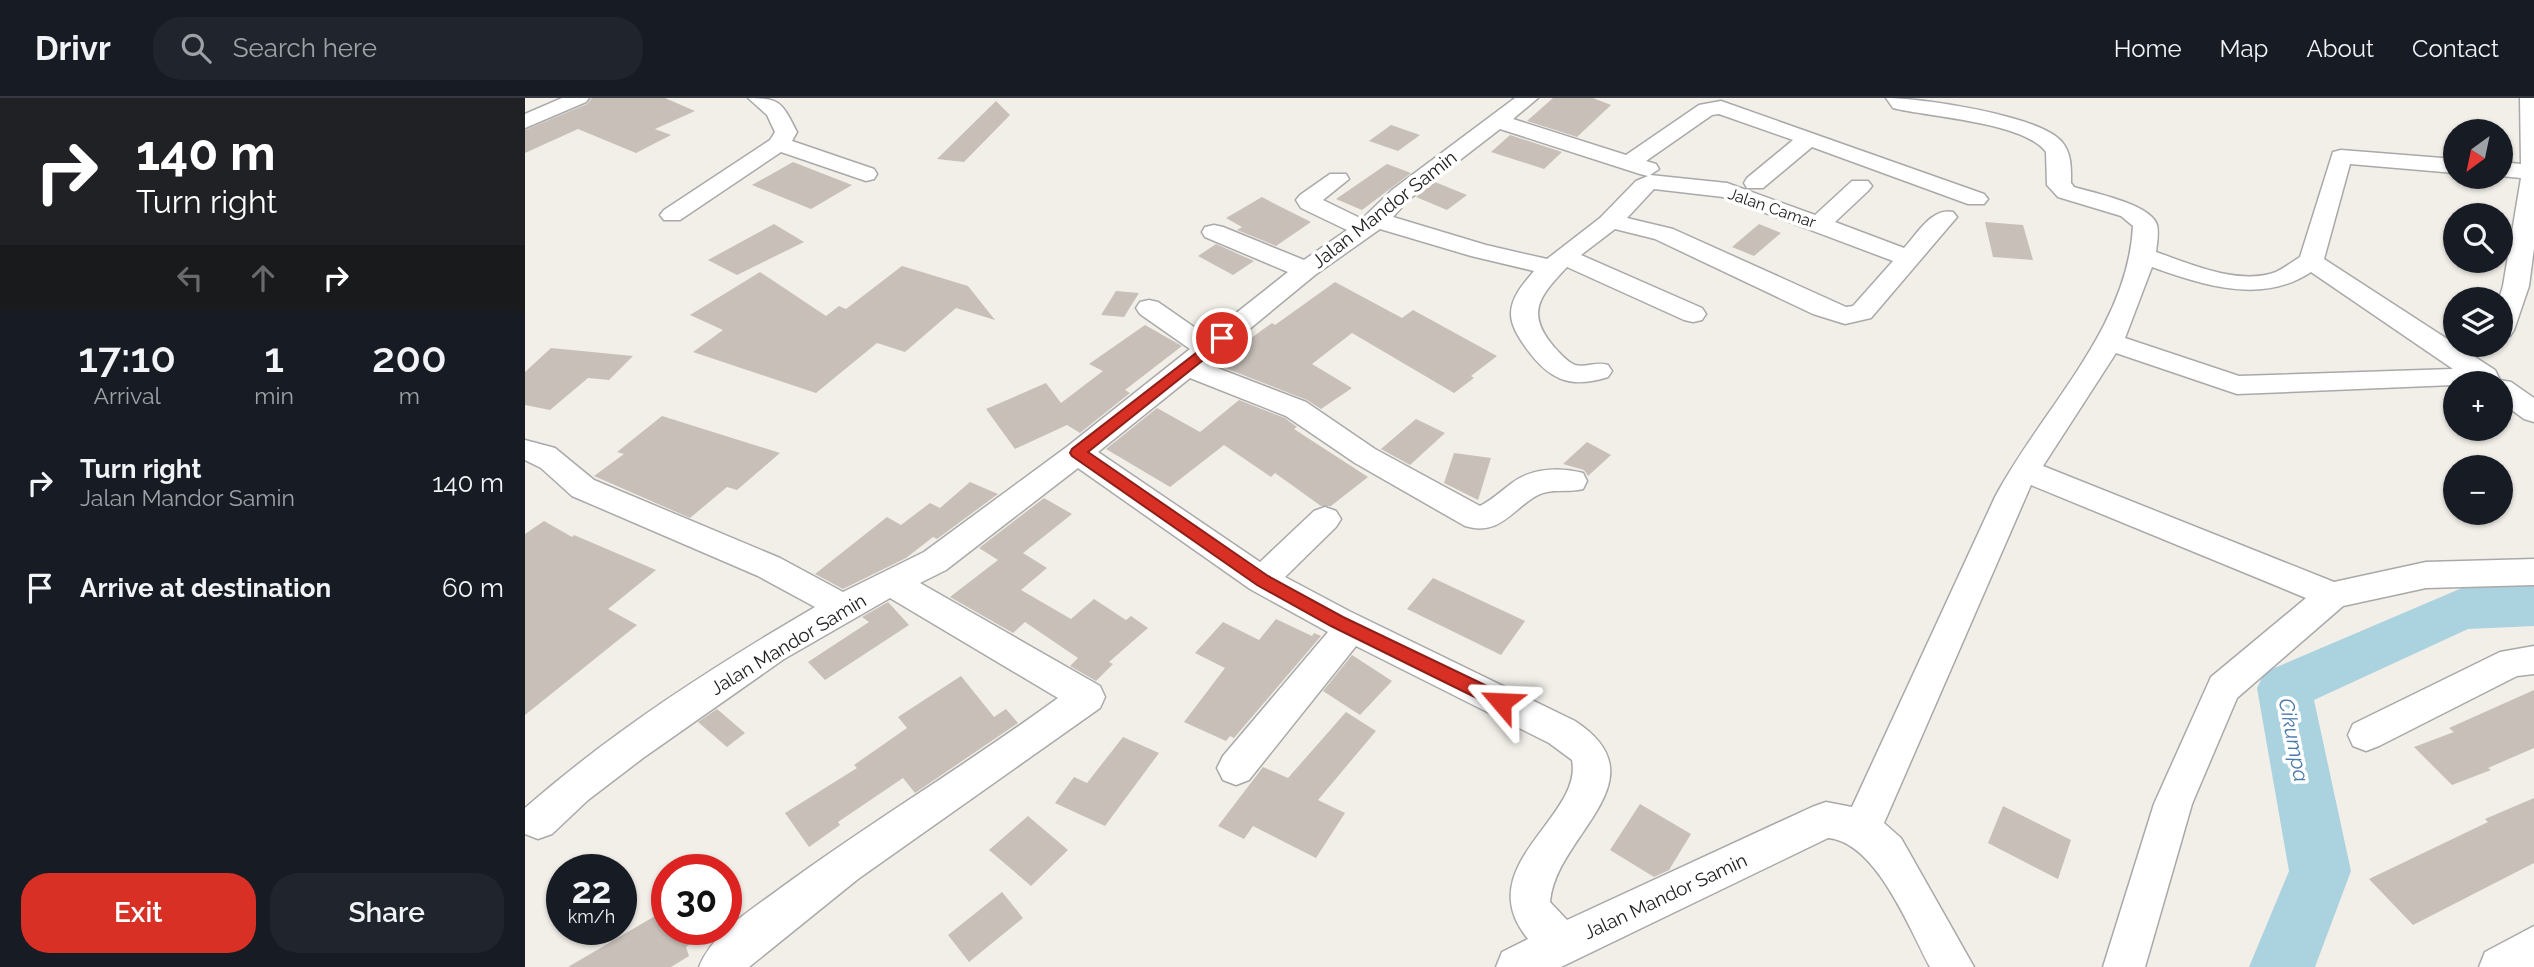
<!DOCTYPE html>
<html lang="en">
<head>
<meta charset="utf-8">
<style>
	:root { --surface:#171b24; --page:#20242c; --text:#f1f3f6; --muted:#9ea1a6; --line:#363941; --accent:#d93025 }
	body { margin:0; font-family:Raleway,sans-serif; background:var(--page); color:var(--text); height:100vh; display:flex; flex-direction:column; font-size:26px; white-space:nowrap }
	* { box-sizing:border-box; margin:0 }
	p { font-size:23px; color:var(--muted) }
	.icon { flex:none; width:38px; height:38px; fill:none; stroke:currentColor; stroke-width:2; stroke-linecap:round; stroke-linejoin:round }
	.map { position:relative; flex:1; overflow:hidden }
	.details { display:flex; flex-direction:column; background:var(--surface); width:525px }
	.details>* { flex:none }
	.hud { background:#202124; color:#fff; overflow:hidden }
	.needle { width:46px; rotate:213deg }
	.controls { position:absolute; left:1918px; top:21px; display:grid; gap:14px }
	.controls a { display:grid; place-items:center; width:70px; height:70px; border-radius:50%; background:var(--surface); box-shadow:0 2px 5px #0004; font-size:35px }
	.speed { position:absolute; left:21px; top:756px; display:flex; gap:14px; font-size:35px; font-weight:700; text-align:center }
	.speed>* { display:grid; place-content:center; width:91px; height:91px; border-radius:50%; background:var(--surface); box-shadow:0 2px 5px #0004; line-height:1 }
	.speed small { font-size:18px; font-weight:400 }
	.speed .limit { border:10px solid #d22; background:#fff; color:#111 }
	.pin { position:absolute; display:grid; place-items:center; width:60px; height:60px; color:#fff; margin:-30px; border:4px solid #fff; border-radius:50%; box-shadow:0 2px 7px #0007 }
	.me { position:absolute; width:77px; margin:-38px; rotate:296deg; stroke-linejoin:round; filter:drop-shadow(0 0 5px #0008) }
	.turn { display:flex; align-items:center; gap:24px; height:147px; padding:0 21px; font-size:32px }
	.turn .icon { width:91px; height:91px; stroke-width:2.5 }
	.turn b { display:block; font-size:49px; line-height:60px }
	.lanes { display:flex; align-items:center; height:66px; padding:0 21px; background:#0003; justify-content:center; gap:35px; direction:ltr }
	.lanes .off { opacity:.35 }
	.eta { display:flex; justify-content:space-evenly; align-items:center; height:119px; text-align:center }
	.eta b { font-size:42px; font-weight:600; line-height:49px }
	.action { display:flex; gap:14px; margin-top:auto; padding:14px 21px }
	.action a { flex:1; height:80px; border-radius:28px; background:var(--accent); color:#fff; font-size:28px; font-weight:600; line-height:80px; text-align:center }
	.action a+a { background:var(--page); color:var(--text) }
	ul { padding:0; list-style:none }
	li { display:flex; align-items:center; gap:21px; height:105px; padding:0 21px }
	li div { flex:1 }
	li b { display:block; font-size:26px }
	li em { font-style:normal }
	header { display:flex; align-items:center; gap:42px; box-sizing:border-box; height:98px; padding:0 35px; background:var(--surface); border-bottom:2px solid var(--line) }
	header strong { font-size:33px }
	nav { display:flex; gap:38px; margin-inline-start:auto; font-size:24px }
	.search { width:490px; height:63px; background:var(--page); display:flex; align-items:center; gap:18px; box-sizing:border-box; padding:0 24px; border-radius:28px; color:var(--muted); font-size:26px }
	main { display:flex; flex:1; min-height:0 }
	.map>svg:first-child { display:block }
	.lines { fill:none; stroke-linecap:round; stroke-linejoin:round }
	.river { fill:#aad3df; fill-rule:evenodd }
	.building { fill:#c7bfb8 }
	.street-casing { stroke:#a9a9a9; stroke-width:3 }
	.street { fill:#fff; fill-rule:evenodd }
	.route { fill:#d93025; stroke:#8d1f18; stroke-width:2 }
	.labels { text-anchor:middle; dominant-baseline:central; stroke-width:7; stroke-linejoin:round; paint-order:stroke }
	.far-street-label { font-size:16px; fill:#222; stroke:#fff }
	.street-label { font-size:19px; fill:#222; stroke:#fff }
	.water-label { font-size:21px; font-style:italic; fill:#4a7aab; stroke:#fff }
</style>
</head>
<body>
<header>
<strong>Drivr</strong>
<div class="search"><svg class="icon" aria-label="search" viewBox="0 0 24 24"><circle cx="10" cy="10" r="6"/><path d="M15 15l6 6"/></svg>Search here</div>
<nav><a>Home</a><a>Map</a><a>About</a><a>Contact</a></nav>
</header>
<main>
<section class="details">
<div class="hud">
<div class="turn"><svg class="icon" aria-label="right" viewBox="0 0 24 24"><path d="M7 20v-9h11M14 6l5 5-5 5"/></svg><div><b>140 m</b>Turn right</div></div>
<div class="lanes"><svg class="icon off" aria-label="left" viewBox="0 0 24 24"><path d="M17 20v-9H6M10 6l-5 5 5 5"/></svg><svg class="icon off" aria-label="ahead" viewBox="0 0 24 24"><path d="M12 20V5M6 11l6-6 6 6"/></svg><svg class="icon" aria-label="right" viewBox="0 0 24 24"><path d="M7 20v-9h11M14 6l5 5-5 5"/></svg></div>
</div>
<div class="eta">
<div><b>17:10</b><p>Arrival</p></div>
<div><b>1</b><p>min</p></div>
<div><b>200</b><p>m</p></div>
</div>
<ul>
<li><svg class="icon" aria-label="right" viewBox="0 0 24 24"><path d="M7 20v-9h11M14 6l5 5-5 5"/></svg><div><b>Turn right</b><p>Jalan Mandor Samin</p></div><em>140 m</em></li>
<li><svg class="icon" aria-label="arrive" viewBox="0 0 24 24"><path d="M6 21V4h12l-3 4 3 4H6"/></svg><div><b>Arrive at destination</b></div><em>60 m</em></li>
</ul>
<div class="action"><a>Exit</a><a>Share</a></div>
</section>
<div class="map">
<svg width="2009" height="869" viewBox="0 0 2009 869">
	<rect width="100%" height="100%" fill="#f2efe9"/>
	<g class="lines">
		<path class="river" d="M2009,486V528L1943,531L1789,602L1826,773L1790,869H1724L1764,773L1732,590L1740,574L1937,490Z"/>
	</g>
	<g class="building">
		<path d="M67,0H140L170,13L130,31L146,37L111,55L53,31L0,55V32L62,6Z"/>
		<path d="M1028,0H1068L1086,7L1052,39L1002,23Z"/>
		<path d="M471,3L485,17L439,64L412,61Z"/>
		<path d="M866,27L895,37L873,53L844,43Z"/>
		<path d="M985,37L1037,54L1019,71L966,54Z"/>
		<path d="M268,64L327,87L286,111L227,87Z"/>
		<path d="M862,66L886,75L837,112L811,101Z"/>
		<path d="M910,84L942,97L922,112L891,99Z"/>
		<path d="M737,99L750,106L786,124L751,148L712,132L717,129L701,120Z"/>
		<path d="M1460,124L1498,127L1508,162L1468,159Z"/>
		<path d="M249,126L279,144L212,177L183,162Z"/>
		<path d="M1234,126L1256,135L1229,158L1207,149Z"/>
		<path d="M691,146L729,163L708,177L673,158Z"/>
		<path d="M377,168L443,188L470,222L431,210L380,254L352,245L291,295L168,254L198,232L165,217L235,174L301,218L314,208L321,211Z"/>
		<path d="M810,184L877,220L888,212L972,258L946,278L949,280L929,295L827,235L787,266L827,290L796,311L782,302L687,265L717,241L722,243L747,225L750,227Z"/>
		<path d="M591,193L614,195L599,219L576,217Z"/>
		<path d="M620,227L657,248L600,292L605,295L555,335L542,327L490,351L461,311L521,285L536,305L578,273L564,266Z"/>
		<path d="M26,250L108,258L84,282L63,280L25,312L0,307V274Z"/>
		<path d="M714,302L760,320L772,329L769,331L843,379L806,408H796L750,375L746,379L699,347L645,389L581,351L632,310L675,334Z"/>
		<path d="M137,318L255,355L212,392L202,389L165,420L69,378L99,356L92,354Z"/>
		<path d="M891,321L920,335L885,367L856,351Z"/>
		<path d="M1062,344L1086,357L1063,378L1059,372L1038,366Z"/>
		<path d="M929,355L966,360L953,402L919,385Z"/>
		<path d="M445,384L473,396L412,441L408,439L381,460L318,491L290,476L362,419L376,427L405,405L415,410Z"/>
		<path d="M519,400L547,416L498,455L522,470L496,492L546,521L569,501L601,522L606,518L623,530L584,564L588,566L571,583L545,568L553,560L500,524L488,535L425,499L473,462L454,450Z"/>
		<path d="M19,423L47,439L49,437L131,472L83,511L112,527L0,617V436Z"/>
		<path d="M908,480L1000,523L976,557L882,511Z"/>
		<path d="M363,504L384,527L300,582L283,564L344,524L337,519Z"/>
		<path d="M751,521L787,538L789,535L796,538L709,640L705,638L701,643L659,624L700,570L670,555L698,524L734,542Z"/>
		<path d="M827,557L867,583L835,617L798,593Z"/>
		<path d="M436,578L469,619L481,611L493,625L390,695L378,680L313,724L315,727L284,749L260,715L332,670L329,667L382,630L373,619Z"/>
		<path d="M2009,592V650L1963,670L1966,672L1927,687L1889,649L1929,634L1924,630Z"/>
		<path d="M192,611L220,635L202,649L173,624Z"/>
		<path d="M821,614L851,633L793,702L820,715L791,760L728,728L719,741L693,728L738,669L763,680Z"/>
		<path d="M598,639L634,655L580,728L530,705L549,679L562,685Z"/>
		<path d="M2009,700V765L1888,827L1844,781L1963,724L1960,721Z"/>
		<path d="M1115,706L1166,736L1144,772L1129,779L1085,752Z"/>
		<path d="M1478,708L1546,742L1533,781L1463,745Z"/>
		<path d="M503,718L543,752L506,788L464,752Z"/>
		<path d="M477,794L498,820L444,864L423,837Z"/>
		<path d="M142,811V831H185L161,849L164,858L146,869H43Z"/>
	</g>
	<g class="lines">
		<g class="street-casing">
			<g id="street">
				<path d="M37,0H64L61,4L0,30V16Z"/>
				<path d="M223,0C256,0 257,5 272,34L267,43L349,71L352,76L349,81L341,83L256,54L155,122H139L135,117L139,112L245,42L250,34L242,17Z"/>
				<path d="M990,0H1013L988,21L1101,57L1174,7L1196,3L1459,96L1463,101L1459,106H1443L1287,49L1238,90H1222L1219,85L1222,80L1268,42L1194,16L1187,17L1121,63L1131,66L1134,71L1125,77L1202,85L1290,117L1327,83H1343L1347,88L1343,93L1310,124L1379,150C1392,136 1407,109 1428,114L1432,119L1346,220L1320,226L1288,216L1130,141L1090,131L1056,157L1177,210L1181,216L1177,222L1168,224L1159,222L1042,169C1016,197 999,214 1029,249C1035,255 1042,264 1050,267C1061,270 1071,263 1083,267L1087,273L1083,279C1043,292 1022,280 999,247C993,238 986,227 986,216C986,199 999,185 1009,173L946,158L855,131L790,177L682,266L781,304L850,351L955,408C967,402 976,393 987,385C1006,370 1036,369 1058,375L1062,383L1058,391C1044,395 1026,390 1013,397C988,410 975,439 940,428L830,365L761,318L665,280L573,354L735,464L789,413L800,409L811,413L816,421L811,429L760,479L824,513L1050,623C1140,682 1030,737 1025,804L1042,822L1287,709L1301,704L1327,709L1470,399C1516,312 1603,231 1608,128L1596,118L1533,99L1522,87L1521,54C1500,24 1403,19 1368,10L1361,0C1395,0 1515,17 1537,44C1547,56 1546,71 1546,85L1549,89C1568,95 1626,106 1632,127C1634,134 1632,146 1631,154C1666,166 1714,188 1751,174C1759,170 1767,164 1775,159L1808,54L1816,52L1930,61V75L1825,66L1799,161L1970,272L1975,282L1986,284L2009,300V324L1999,321L1976,304V285L1712,296L1591,255L1518,368L1809,484L1901,464L2009,461V487L1901,490L1818,508L1712,600L1667,706L1620,869H1578L1629,706L1686,579L1781,500L1506,387L1359,725L1376,740L1449,869H1405C1384,830 1351,744 1303,740L1036,869H971L977,854L1003,841C943,768 1059,719 1047,662L1024,645L831,548L724,682L711,687L698,682L692,670L698,658L803,534L725,491L553,370L421,472L395,485L575,588L580,599L575,610L333,781L224,869H174C188,834 228,811 257,789C347,723 443,666 533,600L365,500L259,561L118,660L63,702L27,736L13,741L0,736V710C88,633 189,568 290,509L233,478L47,398L16,370L0,362V342L30,350L69,382L255,460L318,494L399,454L543,348L665,251L615,216L611,210L615,204L624,202L633,204L682,238L763,174L680,139L677,134L680,129L689,127L698,129L779,162L822,132L776,110L771,102L775,97L805,76H821L824,81L798,102L837,121L867,92ZM975,31L1115,76L1123,78L1111,83L1075,120L1022,161L961,147L868,119L883,102ZM1129,91L1198,99L1368,163L1328,208L1321,209L1148,131L1102,120ZM1627,169C1678,187 1737,207 1786,174L1928,271L1714,278L1600,240Z"/>
				<path d="M1995,0H2009V150L2004,188L1989,232L1985,238L1976,240V201H1974L1978,188L1996,80L1976,78V64L1996,66Z"/>
				<path d="M2009,548V576L1992,578L1854,648L1841,653L1828,648L1823,637L1828,626L1975,554Z"/>
				<path d="M2009,828V869H1954L1960,854Z"/>
			</g>
		</g>
		<use href="#street" class="street"/>
	</g>
	<path class="route" d="M697,235L702,237V243L563,354L743,478L818,519L983,598L986,604L983,609L976,611L970,609L806,528L732,487L547,358L545,355L547,351Z"/>
	<g class="labels">
		<g class="far-street-label">
			<text transform="translate(1247 110) rotate(19)">Jalan Camar</text>
		</g>
		<g class="street-label">
			<text transform="translate(859 111) rotate(-38)">Jalan Mandor Samin</text>
			<text transform="translate(263 546) rotate(-31)">Jalan Mandor Samin</text>
			<text transform="translate(1140 798) rotate(-25)">Jalan Mandor Samin</text>
		</g>
		<g class="water-label">
			<text transform="translate(1769 642) rotate(79)">Cikumpa</text>
		</g>
	</g>
</svg>
<div class="controls">
<a><svg class="needle" viewBox="-14 -14 28 28"><path d="M0-13l5 13h-10z" fill="#e53935"/><path d="M0 13l5-13h-10z" fill="#9ea1a6"/></svg></a>
<a><svg class="icon" aria-label="search" viewBox="0 0 24 24"><circle cx="10" cy="10" r="6"/><path d="M15 15l6 6"/></svg></a>
<a><svg class="icon" aria-label="layers" viewBox="0 0 24 24"><path d="M12 4l9 5-9 5-9-5zM3 14l9 5 9-5"/></svg></a>
<a>+</a>
<a>−</a>
</div>
<div class="speed"><div>22<small>km/h</small></div><div class="limit">30</div></div>
<div class="pin" style="left:697px;top:240px;background:#d93025"><svg class="icon" aria-label="arrive" viewBox="0 0 24 24"><path d="M6 21V4h12l-3 4 3 4H6"/></svg></div>
<svg class="me" style="left:976px;top:604px" viewBox="-20 -20 40 40"><path d="M0-17L14 15 0 8-14 15z" fill="#d93025" stroke="#fff" stroke-width="4"/></svg>
</div>
</main>
</body>
</html>
